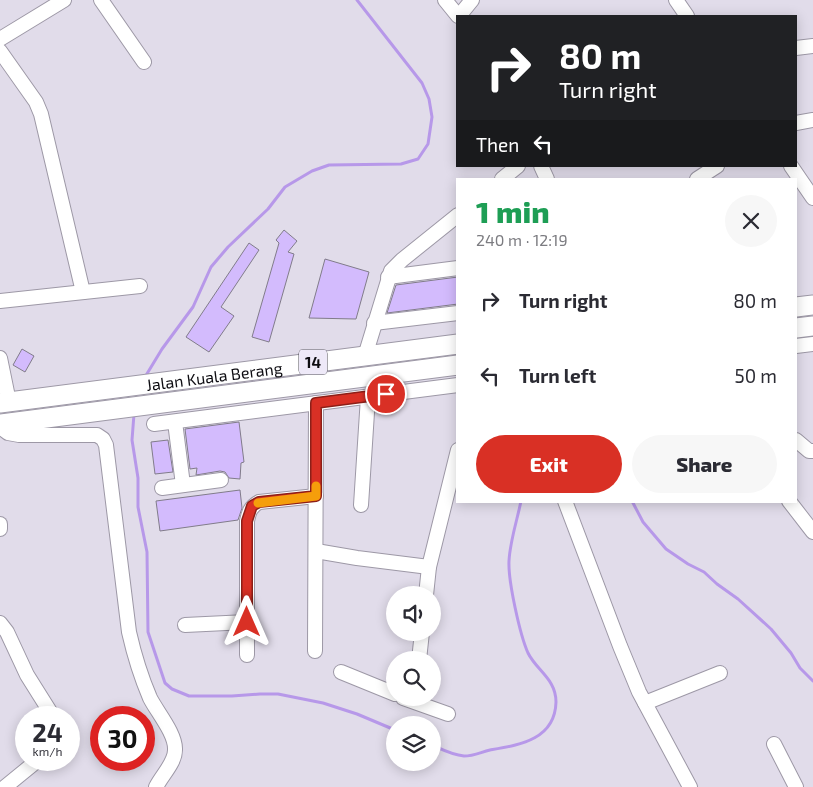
<!DOCTYPE html>
<html lang="en">
<head>
<meta charset="utf-8">
<style>
	:root { --surface:#fff; --page:#f7f7f7; --text:#2b2b33; --muted:#7c7c81; --accent:#d93025 }
	body { margin:0; font-family:"Exo 2",sans-serif; background:var(--page); color:var(--text); height:100vh; display:flex; flex-direction:column; font-size:19px; white-space:nowrap }
	* { box-sizing:border-box; margin:0 }
	p { font-size:16px; color:var(--muted) }
	.icon { flex:none; width:28px; height:28px; fill:none; stroke:currentColor; stroke-width:2; stroke-linecap:round; stroke-linejoin:round }
	.map { position:relative; flex:1; overflow:hidden }
	.panel { position:absolute; left:456px; top:178px; width:341px; height:325px; display:flex; flex-direction:column; background:var(--surface); border-radius:0px; box-shadow:0 2px 12px #0003 }
	.panel>* { flex:none }
	.banner { position:absolute; left:456px; top:15px; width:341px; height:152px; border-radius:0px; box-shadow:0 2px 12px #0003; background:#202124; color:#fff; overflow:hidden }
	.fabs { position:absolute; left:386px; top:586px; display:grid; gap:10px }
	.fabs a { display:grid; place-items:center; width:55px; height:55px; border-radius:50%; background:var(--surface); box-shadow:0 2px 12px #0003; font-size:25px }
	.speed { position:absolute; left:15px; top:706px; display:flex; gap:10px; font-size:25px; font-weight:700; text-align:center }
	.speed>* { display:grid; place-content:center; width:65px; height:65px; border-radius:50%; background:var(--surface); box-shadow:0 2px 12px #0003; line-height:1 }
	.speed small { font-size:12px; font-weight:400 }
	.speed .limit { border:8px solid #d22; background:#fff; color:#111 }
	.pin { position:absolute; display:grid; place-items:center; width:42px; height:42px; color:#fff; margin:-21px; border:2px solid #fff; border-radius:50%; box-shadow:0 1px 5px #0007 }
	.me { position:absolute; width:55px; margin:-28px; rotate:0deg; stroke-linejoin:round; filter:drop-shadow(0 0 4px #0008) }
	.turn { display:flex; align-items:center; gap:18px; height:105px; padding:0 20px; font-size:22px }
	.turn .icon { width:65px; height:65px; stroke-width:2.5 }
	.turn b { display:block; font-size:35px; line-height:42px }
	.then { display:flex; align-items:center; height:48px; padding:0 20px; background:#0003; gap:10px; font-size:19px }
	.round { display:grid; place-items:center; flex:none; width:52px; height:52px; border-radius:26px; background:var(--page) }
	.head { display:flex; align-items:center; justify-content:space-between; height:85px; padding:0 20px }
	h1 { font-size:30px; font-weight:800; line-height:38px; color:#1e9e55 }
	.action { display:flex; gap:10px; margin-top:auto; padding:10px 20px }
	.action a { flex:1; height:58px; border-radius:30px; background:var(--accent); color:#fff; font-size:20px; font-weight:800; line-height:58px; text-align:center }
	.action a+a { background:var(--page); color:var(--text) }
	ul { padding:0; list-style:none }
	li { display:flex; align-items:center; gap:15px; height:75px; padding:0 20px }
	li div { flex:1 }
	li b { display:block; font-size:19px }
	li em { font-style:normal }
	.map>svg:first-child { display:block }
	.lines { fill:none; stroke-linecap:round; stroke-linejoin:round }
	.stream { stroke:#b798e9; stroke-width:3 }
	.building { fill:#d3bbfd; stroke:#817c8a }
	.minor-casing { stroke:#9d98a6; stroke-width:16 }
	.highway-casing { stroke:#9d98a6; stroke-width:21 }
	.minor { stroke:#fff; stroke-width:14 }
	.highway { stroke:#fff; stroke-width:19 }
	.route-casing { stroke:#8d1f18; stroke-width:12 }
	.route { stroke:#d93025; stroke-width:9 }
	.slow { stroke:#f59e0b; stroke-width:9 }
	.labels { text-anchor:middle; dominant-baseline:central; stroke-width:4; stroke-linejoin:round; paint-order:stroke }
	.shield { fill:#eee9f8; stroke:#514f57; stroke-width:1 }
	.shield-label { font-size:15px; font-weight:bold; fill:#0e0d12 }
	.street-label { font-size:16px; fill:#0e0d12; stroke:#eee9f8 }
</style>
</head>
<body>
<div class="map">
<svg width="813" height="787" viewBox="0 0 813 787">
	<rect width="100%" height="100%" fill="#e1dcea"/>
	<g class="lines">
		<g class="stream">
			<path d="M145,377L162,349L193,307L211,267L228,247L268,209L285,187L312,171L329,165L401,164L418,159L428,144L432,117L429,99L422,83L357,0"/>
			<path d="M134,414L132,440L138,478V507L147,552L148,632L165,683L172,689L189,696H232L260,694H278L323,703L357,714L395,730"/>
			<path d="M632,501L643,522L666,549L688,564L704,572L717,584L738,599L771,629L791,653L800,668L813,681"/>
			<path d="M432,745C443,750 452,755 464,756C474,756 481,752 490,750C519,745 555,740 556,702C556,679 537,671 528,653C520,635 508,581 509,561C510,541 517,521 521,501"/>
		</g>
	</g>
	<g class="building">
		<path d="M284,230L297,241L288,252L294,254L269,342L252,337L279,243L276,240Z"/>
		<path d="M249,243L259,250L221,307L234,316L209,352L186,337Z"/>
		<path d="M325,259L369,272L356,319L309,318Z"/>
		<path d="M458,277V304L387,313L396,285Z"/>
		<path d="M22,349L34,356L25,372L13,365Z"/>
		<path d="M239,422L244,462L241,463L240,479L229,478L225,472L220,471L196,475L197,468L190,469L185,429Z"/>
		<path d="M168,440L173,472L155,474L151,442Z"/>
		<path d="M240,490L242,508L238,520L160,531L156,501Z"/>
	</g>
	<g class="lines">
		<g class="minor-casing">
			<g id="minor">
				<path d="M101,0L144,62"/>
				<path d="M445,0L458,16"/>
				<path d="M676,0L687,16"/>
				<path d="M459,16L472,0"/>
				<path d="M0,39L64,0"/>
				<path d="M796,48L813,46"/>
				<path d="M0,51L36,102L41,114L83,292"/>
				<path d="M796,123L813,120"/>
				<path d="M541,166L547,179"/>
				<path d="M791,166L813,198"/>
				<path d="M502,179L518,166"/>
				<path d="M697,179L717,166"/>
				<path d="M388,277L458,268"/>
				<path d="M0,301L140,286"/>
				<path d="M374,323L458,313"/>
				<path d="M796,346L813,344"/>
				<path d="M365,356L391,271L402,260L458,215"/>
				<path d="M0,358L9,402"/>
				<path d="M175,422L183,485"/>
				<path d="M154,424L458,385"/>
				<path d="M0,427L8,433L19,435H97L103,439L106,445L129,632C134,654 141,677 150,698C157,712 176,734 175,750C175,763 162,775 156,787"/>
				<path d="M796,440L809,451H813"/>
				<path d="M162,488L221,480"/>
				<path d="M565,501L620,646L639,692L690,787"/>
				<path d="M789,501L813,532"/>
				<path d="M361,505L368,397"/>
				<path d="M0,524V529"/>
				<path d="M316,551L357,558L429,567"/>
				<path d="M426,595L429,567L458,450"/>
				<path d="M0,623L7,632L27,675L54,718"/>
				<path d="M185,625L247,622"/>
				<path d="M315,651L316,403"/>
				<path d="M247,655V521C249,512 250,507 259,502L316,496"/>
				<path d="M419,660L422,632"/>
				<path d="M341,672L395,694"/>
				<path d="M403,698L448,714"/>
				<path d="M645,703L720,673"/>
				<path d="M774,744L796,787"/>
				<path d="M5,787L38,760"/>
			</g>
		</g>
		<g class="highway-casing">
			<g id="highway">
				<path d="M796,307L813,305"/>
				<path d="M796,328L813,326"/>
				<path id="s1" d="M0,403L458,344"/>
				<path d="M0,424L458,365"/>
			</g>
		</g>
		<use href="#minor" class="minor"/>
		<use href="#highway" class="highway"/>
	</g>
	<g class="lines">
		<g class="route-casing">
			<path id="route" d="M247,622V521L252,506L259,502L316,496V403L386,394"/>
		</g>
		<use href="#route" class="route"/>
		<path class="slow" d="M258,503L316,496V486"/>
	</g>
	<g class="labels">
		<rect class="shield" x="299" y="349.5" width="28" height="25" rx="4"/>
		<g class="shield-label">
			<text x="313" y="362">14</text>
		</g>
		<g class="street-label">
			<text stroke="none"><textPath href="#s1" startOffset="216">Jalan Kuala Berang</textPath></text>
		</g>
	</g>
</svg>
<div class="fabs">
<a><svg class="icon" aria-label="sound" viewBox="0 0 24 24"><path d="M4 9h4l5-4v14l-5-4H4zM17 9q2 3 0 6"/></svg></a>
<a><svg class="icon" aria-label="search" viewBox="0 0 24 24"><circle cx="10" cy="10" r="6"/><path d="M15 15l6 6"/></svg></a>
<a><svg class="icon" aria-label="layers" viewBox="0 0 24 24"><path d="M12 4l9 5-9 5-9-5zM3 14l9 5 9-5"/></svg></a>
</div>
<div class="speed"><div>24<small>km/h</small></div><div class="limit">30</div></div>
<div class="pin" style="left:386px;top:394px;background:#d93025"><svg class="icon" aria-label="arrive" viewBox="0 0 24 24"><path d="M6 21V4h12l-3 4 3 4H6"/></svg></div>
<svg class="me" style="left:247px;top:622px" viewBox="-20 -20 40 40"><path d="M0-17L14 15 0 8-14 15z" fill="#d93025" stroke="#fff" stroke-width="4"/></svg>
<div class="banner">
<div class="turn"><svg class="icon" aria-label="right" viewBox="0 0 24 24"><path d="M7 20v-9h11M14 6l5 5-5 5"/></svg><div><b>80 m</b>Turn right</div></div>
<div class="then">Then<svg class="icon" aria-label="left" viewBox="0 0 24 24"><path d="M17 20v-9H6M10 6l-5 5 5 5"/></svg></div>
</div>
<section class="panel">
<div class="head"><div><h1>1 min</h1><p>240 m · 12:19</p></div><a class="round"><svg class="icon" aria-label="close" viewBox="0 0 24 24"><path d="M6 6l12 12M18 6L6 18"/></svg></a></div>
<ul>
<li><svg class="icon" aria-label="right" viewBox="0 0 24 24"><path d="M7 20v-9h11M14 6l5 5-5 5"/></svg><div><b>Turn right</b></div><em>80 m</em></li>
<li><svg class="icon" aria-label="left" viewBox="0 0 24 24"><path d="M17 20v-9H6M10 6l-5 5 5 5"/></svg><div><b>Turn left</b></div><em>50 m</em></li>
</ul>
<div class="action"><a>Exit</a><a>Share</a></div>
</section>
</div>
</body>
</html>
